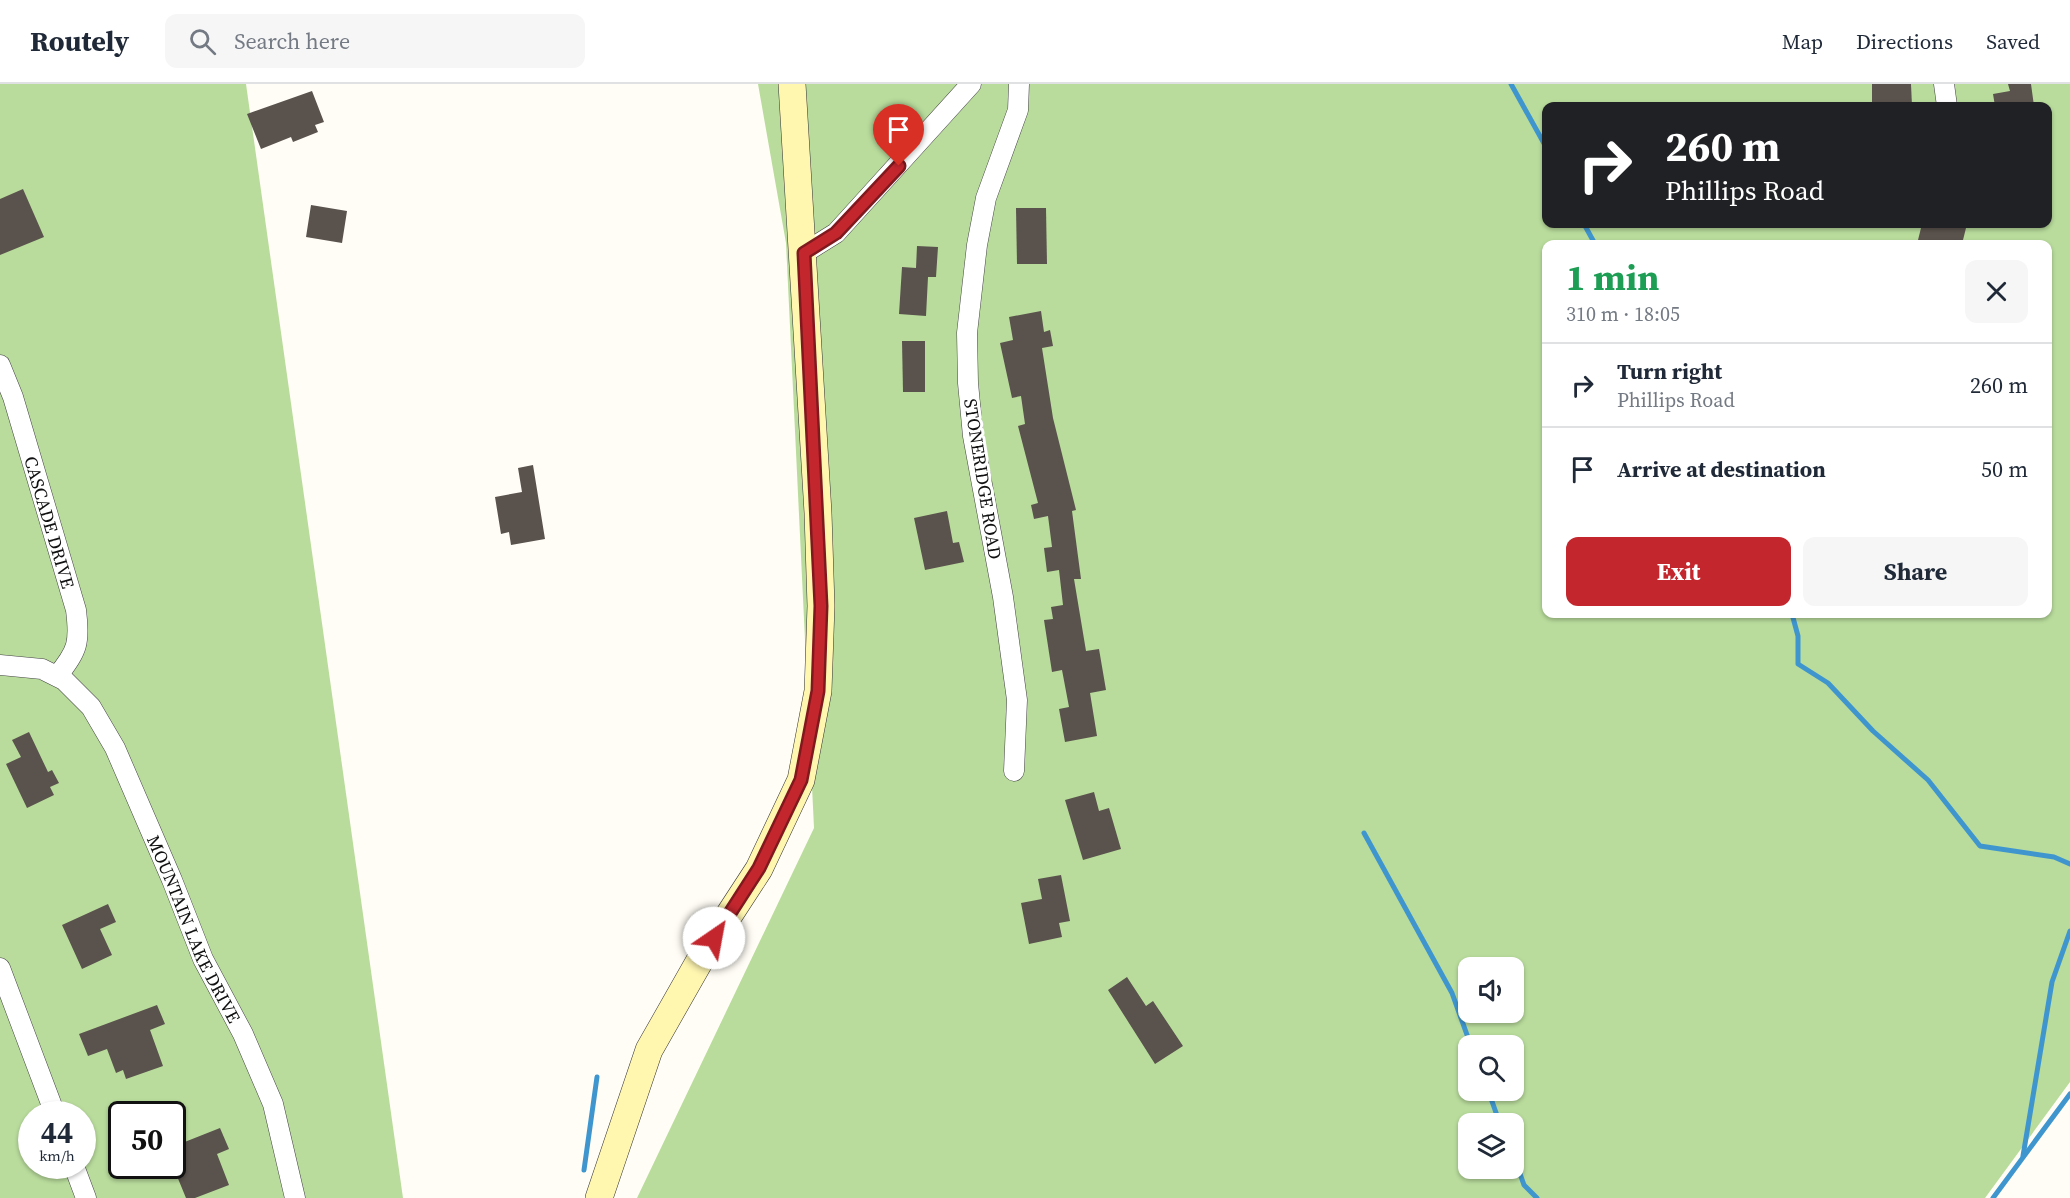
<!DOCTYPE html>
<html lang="en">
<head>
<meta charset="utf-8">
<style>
	:root { --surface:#fff; --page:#f6f6f7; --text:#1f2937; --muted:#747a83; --line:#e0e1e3; --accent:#c4262e }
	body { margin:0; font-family:"Source Serif 4",serif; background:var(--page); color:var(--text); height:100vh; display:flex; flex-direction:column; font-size:22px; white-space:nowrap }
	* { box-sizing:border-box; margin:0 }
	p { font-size:20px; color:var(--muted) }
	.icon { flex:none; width:33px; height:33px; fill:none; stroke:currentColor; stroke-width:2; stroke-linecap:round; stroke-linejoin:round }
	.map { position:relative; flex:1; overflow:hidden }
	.panel { position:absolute; left:1542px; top:156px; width:510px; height:378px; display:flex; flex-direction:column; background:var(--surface); border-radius:12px; box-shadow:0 2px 4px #0004 }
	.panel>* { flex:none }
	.hud { position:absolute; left:1542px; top:18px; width:510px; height:126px; border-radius:12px; box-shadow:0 2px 4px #0004; background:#202124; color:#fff; overflow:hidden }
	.tools { position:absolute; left:1458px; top:873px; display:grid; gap:12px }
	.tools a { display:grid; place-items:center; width:66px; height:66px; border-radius:12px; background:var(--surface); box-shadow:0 2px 4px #0004; font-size:30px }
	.speed { position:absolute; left:18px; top:1017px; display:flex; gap:12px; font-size:30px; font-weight:700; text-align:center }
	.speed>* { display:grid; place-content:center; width:78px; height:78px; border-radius:50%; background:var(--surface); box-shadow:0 2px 4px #0004; line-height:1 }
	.speed small { font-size:15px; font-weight:400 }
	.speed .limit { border:3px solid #111; border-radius:9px; background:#fff; color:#111 }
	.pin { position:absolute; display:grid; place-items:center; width:51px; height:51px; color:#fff; margin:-62px -26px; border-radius:50% 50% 50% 0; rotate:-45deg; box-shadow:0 0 6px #0007 }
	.pin .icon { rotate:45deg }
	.me { position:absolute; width:66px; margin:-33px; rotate:33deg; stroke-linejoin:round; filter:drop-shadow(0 0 4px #0008) }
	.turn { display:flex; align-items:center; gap:21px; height:126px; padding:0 24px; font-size:27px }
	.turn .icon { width:78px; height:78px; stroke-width:2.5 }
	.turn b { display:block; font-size:42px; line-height:51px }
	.round { display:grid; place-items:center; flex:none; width:63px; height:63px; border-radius:12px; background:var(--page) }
	.head { display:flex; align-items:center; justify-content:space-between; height:102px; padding:0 24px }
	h1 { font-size:36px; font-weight:700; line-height:45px; color:#1e9e55 }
	.button { display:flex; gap:12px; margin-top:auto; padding:12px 24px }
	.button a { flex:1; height:69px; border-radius:12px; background:var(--accent); color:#fff; font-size:24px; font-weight:700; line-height:69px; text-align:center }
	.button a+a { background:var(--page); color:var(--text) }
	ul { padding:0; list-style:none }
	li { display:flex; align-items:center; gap:18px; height:84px; padding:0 24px; border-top:2px solid var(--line) }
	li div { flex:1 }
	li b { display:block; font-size:22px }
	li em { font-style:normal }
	header { display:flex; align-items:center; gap:36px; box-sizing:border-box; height:84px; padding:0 30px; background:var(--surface); border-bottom:2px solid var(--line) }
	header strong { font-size:28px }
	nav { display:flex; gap:33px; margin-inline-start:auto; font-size:21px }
	.search { width:420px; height:54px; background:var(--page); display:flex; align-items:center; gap:15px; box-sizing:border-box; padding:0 21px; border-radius:12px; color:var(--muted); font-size:22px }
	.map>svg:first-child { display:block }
	.forest { fill:#b9dc9c; fill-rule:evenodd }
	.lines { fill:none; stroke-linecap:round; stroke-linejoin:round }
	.stream { stroke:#3f96cf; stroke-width:5 }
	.building { fill:#5a524d }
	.street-casing { stroke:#444; stroke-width:21 }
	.secondary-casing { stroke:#333; stroke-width:28 }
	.street { stroke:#fff; stroke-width:20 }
	.secondary { stroke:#fff6b0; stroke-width:27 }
	.route-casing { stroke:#7f191e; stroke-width:15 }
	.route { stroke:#c4262e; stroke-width:10 }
	.labels { text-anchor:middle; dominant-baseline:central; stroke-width:6; stroke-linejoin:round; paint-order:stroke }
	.street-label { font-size:18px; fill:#111; stroke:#fff }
</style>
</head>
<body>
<header>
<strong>Routely</strong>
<div class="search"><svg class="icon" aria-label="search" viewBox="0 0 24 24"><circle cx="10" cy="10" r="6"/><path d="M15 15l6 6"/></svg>Search here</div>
<nav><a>Map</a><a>Directions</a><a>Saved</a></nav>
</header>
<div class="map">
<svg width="2070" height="1114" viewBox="0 0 2070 1114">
	<rect width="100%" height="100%" fill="#fffdf5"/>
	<g class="forest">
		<path d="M0,0H246L403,1114H0ZM32,1030H82V1082H32ZM122,1030H172V1082H122Z"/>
		<path d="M758,0H2070V998L1985,1114H637L814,744L786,159ZM1546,22H2048V140H1546ZM1546,160H2048V530H1546ZM1468,884H1514V928H1468ZM1468,962H1514V1006H1468ZM1468,1040H1514V1084H1468Z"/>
	</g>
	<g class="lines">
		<g class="stream">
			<path d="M1511,0L1546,63"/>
			<path d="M1584,140L1595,160"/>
			<path d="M1792,530L1798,552V580L1828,599L1873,647L1928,696L1980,762L2054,773L2070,780"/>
			<path d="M1364,749L1452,909L1471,962"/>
			<path d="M1488,1006L1500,1040"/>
			<path d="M2023,1072L2052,898L2070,847"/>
			<path d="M1514,1073L1524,1101L1537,1114"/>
			<path d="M584,1086L597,993"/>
			<path d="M1993,1114L2070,1010"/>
		</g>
	</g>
	<g class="building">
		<path d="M1872,0H1911L1912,22H1872Z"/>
		<path d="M2008,0H2031L2034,22H1995L1993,10L2010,7Z"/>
		<path d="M312,7L324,38L315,41L318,48L293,58L291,53L261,65L247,30Z"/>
		<path d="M23,105L44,153L0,171V115Z"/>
		<path d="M311,121L347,127L342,159L306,153Z"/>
		<path d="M1016,124H1046L1047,180H1017Z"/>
		<path d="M1922,140H1967L1962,160H1917Z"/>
		<path d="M917,162L938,163L936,193H928L926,232L899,230L902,183L916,184Z"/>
		<path d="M1041,227L1044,248L1050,246L1053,262L1042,264L1053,334L1076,426L1072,427L1081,495H1074L1086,567L1099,565L1106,606L1090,609L1097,652L1065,658L1059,625L1069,623L1062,586L1052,588L1044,536L1053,535L1051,523L1063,521L1059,486L1047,488L1044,464L1052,463L1048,432L1034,435L1031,421L1038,419L1018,342L1025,340L1021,312L1012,314L1000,259L1013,256L1009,233Z"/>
		<path d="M902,257H925V308H903Z"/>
		<path d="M533,381L545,455L511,461L509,448L501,450L495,413L522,408L518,384Z"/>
		<path d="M947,427L953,459L959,458L964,478L925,486L914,434Z"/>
		<path d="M29,648L48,688L52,686L59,699L50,703L54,711L27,724L6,680L21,673L12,656Z"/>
		<path d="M1094,708L1099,727L1109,724L1121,765L1083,776L1065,716Z"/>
		<path d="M1061,791L1070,837L1059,839L1062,853L1029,860L1021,819L1042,815L1038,795Z"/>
		<path d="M108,820L116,838L100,845L112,871L82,885L62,841Z"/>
		<path d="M1127,893L1146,922L1153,917L1183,962L1155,980L1108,906Z"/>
		<path d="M157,921L165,940L150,946L163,982L126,995L123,986L116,989L107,965L88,972L79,950Z"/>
		<path d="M220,1044L229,1065L217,1070L229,1101L195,1114H186L172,1080V1063Z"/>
	</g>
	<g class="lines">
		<g class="street-casing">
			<g id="street">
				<path d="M1944,0L1947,22"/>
				<path d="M804,169L836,149L971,0"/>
				<path id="s1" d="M0,281L13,313L76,526C80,558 78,567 57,592"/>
				<path id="s2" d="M0,581L42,585L64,596L91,623L115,664L172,796L203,875L243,950L273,1020L295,1114"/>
				<path d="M1014,687L1017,616L1003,513L973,352L968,299L967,249L977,161L986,114L1018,26L1019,0"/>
				<path d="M0,884L55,1030"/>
				<path d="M74,1082L86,1114"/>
			</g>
		</g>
		<g class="secondary-casing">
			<path id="secondary" d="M599,1114L649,966L703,871L759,785L801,696L818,607L821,522L818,429L792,0"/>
		</g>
		<use href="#street" class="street"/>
		<use href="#secondary" class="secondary"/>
	</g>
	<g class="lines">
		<g class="route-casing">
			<path id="route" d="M714,854L759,784L801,696L818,607L821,522L804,169L836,149L899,82"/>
		</g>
		<use href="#route" class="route"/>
	</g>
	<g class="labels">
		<g class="street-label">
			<text transform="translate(983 395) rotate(81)">STONERIDGE ROAD</text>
			<text stroke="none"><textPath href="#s1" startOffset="165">CASCADE DRIVE</textPath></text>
			<text stroke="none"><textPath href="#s2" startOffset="350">MOUNTAIN LAKE DRIVE</textPath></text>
		</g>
	</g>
</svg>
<div class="tools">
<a><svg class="icon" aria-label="sound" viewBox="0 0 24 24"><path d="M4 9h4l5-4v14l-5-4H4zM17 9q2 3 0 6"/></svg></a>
<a><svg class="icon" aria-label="search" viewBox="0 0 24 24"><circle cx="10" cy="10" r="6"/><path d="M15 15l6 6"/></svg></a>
<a><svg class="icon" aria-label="layers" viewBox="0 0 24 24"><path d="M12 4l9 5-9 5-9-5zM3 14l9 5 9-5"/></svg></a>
</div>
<div class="speed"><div>44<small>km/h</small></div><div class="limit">50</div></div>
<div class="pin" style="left:899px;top:82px;background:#d93025"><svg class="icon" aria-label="arrive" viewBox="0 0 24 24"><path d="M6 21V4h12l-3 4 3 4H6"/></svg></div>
<svg class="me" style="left:714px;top:854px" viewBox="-20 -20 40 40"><circle r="19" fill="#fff"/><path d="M0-13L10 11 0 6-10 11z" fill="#c4262e"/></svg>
<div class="hud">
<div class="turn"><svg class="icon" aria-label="right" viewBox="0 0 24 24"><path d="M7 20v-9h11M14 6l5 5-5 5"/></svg><div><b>260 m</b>Phillips Road</div></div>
</div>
<section class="panel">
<div class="head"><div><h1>1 min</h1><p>310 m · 18:05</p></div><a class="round"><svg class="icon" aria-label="close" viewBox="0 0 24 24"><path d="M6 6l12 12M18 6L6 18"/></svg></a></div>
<ul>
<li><svg class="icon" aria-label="right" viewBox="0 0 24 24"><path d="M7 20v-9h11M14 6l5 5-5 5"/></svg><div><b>Turn right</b><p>Phillips Road</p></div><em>260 m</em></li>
<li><svg class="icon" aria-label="arrive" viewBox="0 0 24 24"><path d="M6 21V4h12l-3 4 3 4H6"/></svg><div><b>Arrive at destination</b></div><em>50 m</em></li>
</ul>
<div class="button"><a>Exit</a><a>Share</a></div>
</section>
</div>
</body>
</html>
